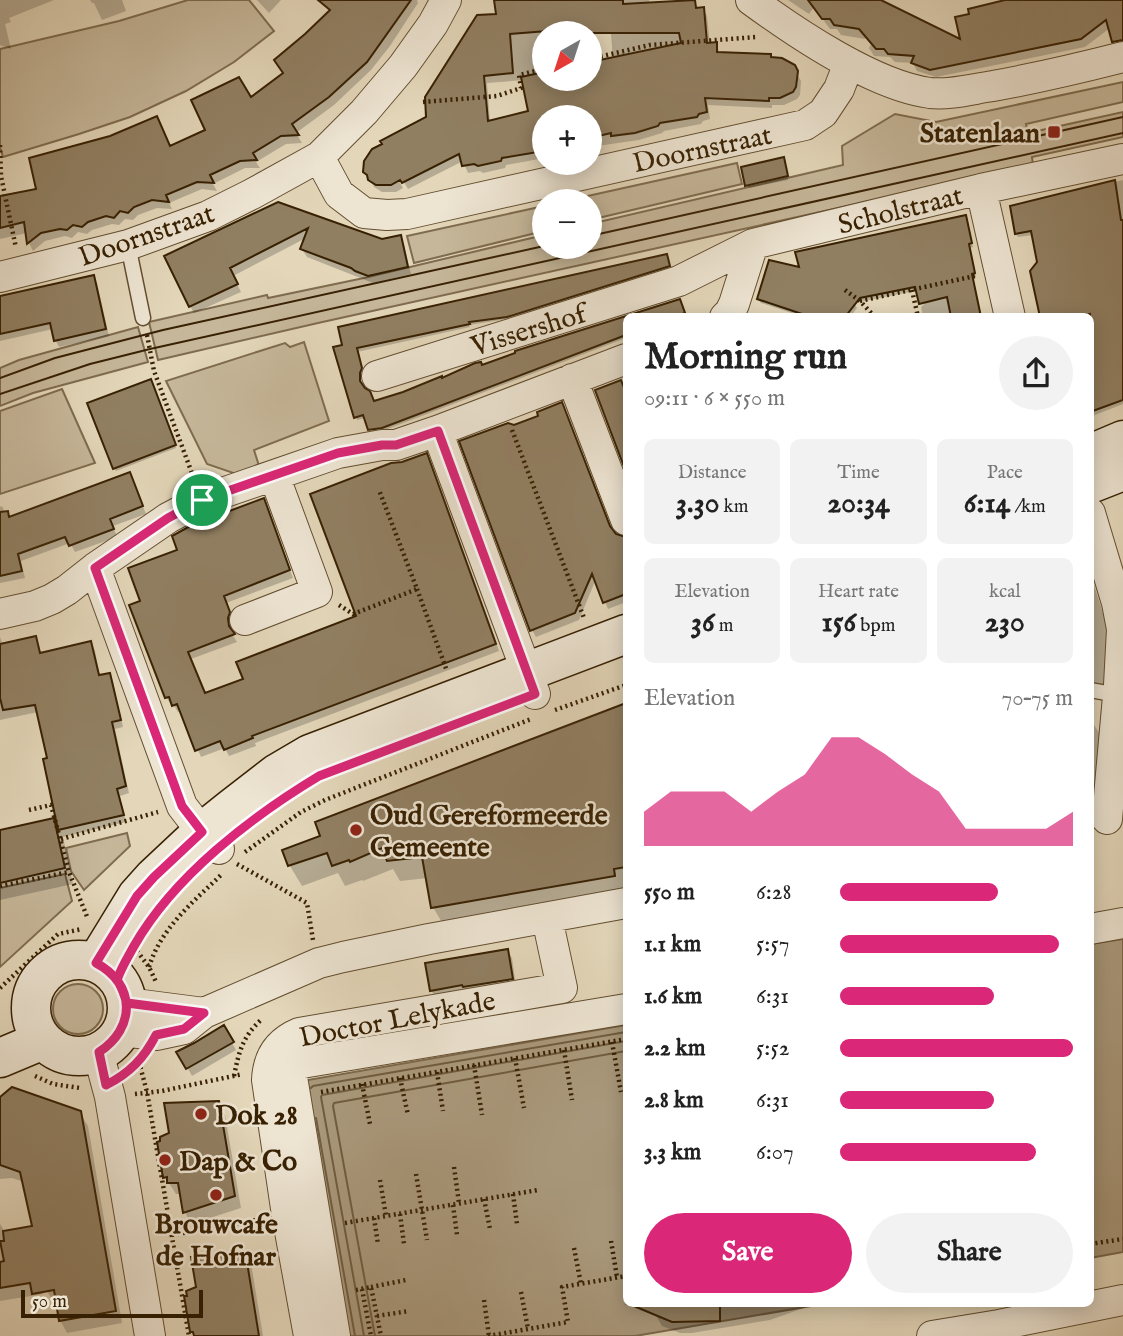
<!DOCTYPE html>
<html lang="en">
<head>
<meta charset="utf-8">
<style>
	:root { --surface:#fff; --page:#f2f2f2; --text:#222; --muted:#767676; --accent:#db2777 }
	body { margin:0; font-family:"IM FELL English",serif; background:var(--page); color:var(--text); height:100vh; display:flex; flex-direction:column; font-size:26px; white-space:nowrap }
	* { box-sizing:border-box; margin:0 }
	p { font-size:23px; color:var(--muted) }
	.icon { flex:none; width:38px; height:38px; fill:none; stroke:currentColor; stroke-width:2; stroke-linecap:round; stroke-linejoin:round }
	.map { position:relative; flex:1; overflow:hidden }
	.panel { position:absolute; left:623px; top:313px; width:471px; height:994px; display:flex; flex-direction:column; background:var(--surface); border-radius:10px; box-shadow:0 4px 18px #0003 }
	.panel>* { flex:none }
	.needle { width:46px; rotate:219deg }
	.buttons { position:absolute; left:532px; top:21px; display:grid; gap:14px }
	.buttons a { display:grid; place-items:center; width:70px; height:70px; border-radius:50%; background:var(--surface); box-shadow:0 4px 18px #0003; font-size:35px }
	.scale { position:absolute; left:21px; bottom:18px; width:182px; box-sizing:border-box; padding-left:7px; border:4px solid #382103; border-top:0; font-size:19px; line-height:24px; white-space:nowrap; color:#382103; -webkit-text-stroke:5px #ede4d2; paint-order:stroke }
	.pin { position:absolute; display:grid; place-items:center; width:60px; height:60px; color:#fff; margin:-30px; border:4px solid #fff; border-radius:50%; box-shadow:0 2px 7px #0007 }
	.round { display:grid; place-items:center; flex:none; width:74px; height:74px; border-radius:37px; background:var(--page) }
	.head { display:flex; align-items:center; justify-content:space-between; height:119px; padding:0 21px }
	h1 { font-size:38px; font-weight:700; line-height:52px }
	.metrics { display:grid; grid-template-columns:repeat(3,1fr); gap:10px; height:119px; padding:7px 21px }
	.metrics div { display:grid; align-content:center; border-radius:10px; background:var(--page); text-align:center }
	.metrics b { font-size:30px; font-weight:700 }
	.metrics small { font-size:19px; font-weight:400 }
	.metrics p { font-size:19px }
	.chart { height:196px; padding:14px 21px }
	.chart p { display:flex; justify-content:space-between }
	.chart svg { width:100%; height:126px; margin-top:7px; fill:var(--accent); opacity:.7 }
	.primary-button { display:flex; gap:14px; margin-top:auto; padding:14px 21px }
	.primary-button a { flex:1; height:80px; border-radius:42px; background:var(--accent); color:#fff; font-size:28px; font-weight:700; line-height:80px; text-align:center }
	.primary-button a+a { background:var(--page); color:var(--text) }
	ul { padding:0 21px; list-style:none; font-size:23px }
	li { display:grid; grid-template-columns:112px 84px 1fr; align-items:center; height:52px }
	li i { height:18px; border-radius:9px; background:var(--accent) }
	.map>svg:first-child { display:block }
	.green { fill:#c6b79a; stroke:#7f6c4e; stroke-width:2 }
	.water { fill:#a9987b; stroke:#7c684b; stroke-width:2 }
	.shadow { fill:#0003; fill-rule:evenodd }
	.lines { fill:none; stroke-linecap:round; stroke-linejoin:round }
	.shore { stroke:#705c3f; stroke-width:2 }
	.building { fill:#917f62; stroke:#382103; stroke-width:2; fill-rule:evenodd }
	.lane-casing { stroke:#634e30; stroke-width:17 }
	.street-casing { stroke:#634e30; stroke-width:32 }
	.secondary-casing { stroke:#382103; stroke-width:41 }
	.path { stroke:#382103; stroke-width:4.5; stroke-dasharray:2 3.5; stroke-linecap:butt }
	.lane { stroke:#ede4d2; stroke-width:14 }
	.street { stroke:#ede4d2; stroke-width:30 }
	.secondary { stroke:#ede4d2; stroke-width:38 }
	.tram { stroke:#382103; stroke-width:2 }
	.route-casing { stroke:#fff; stroke-width:14 }
	.route { stroke:#db2777; stroke-width:9 }
	.poi-dot { fill:#8f2418; stroke:#ede4d2; stroke-width:2.5 }
	.labels { text-anchor:middle; stroke-width:5; stroke-linejoin:round; paint-order:stroke }
	.poi-label { font-size:28px; font-weight:bold; fill:#382103; stroke:#ede4d2; text-anchor:start }
	.street-label { font-size:28px; fill:#382103; stroke:#ede4d2 }
</style>
</head>
<body>
<div class="map">
<svg width="1123" height="1336" viewBox="0 0 1123 1336">
	<rect width="100%" height="100%" fill="#e3d6b9"/>
	<filter id="stains"><feTurbulence type="fractalNoise" baseFrequency=".00286" numOctaves="4"/><feColorMatrix values="0 0 0 0 .2 0 0 0 0 .09 0 0 0 0 .02 0 0 0 .5 -.17"/></filter>
	<radialGradient id="worn" r=".72"><stop offset=".6" stop-color="#630" stop-opacity="0"/><stop offset="1" stop-color="#630" stop-opacity=".3"/></radialGradient>
	<!-- green -->
	<path class="green" d="M 188,0 L 249,0 L 274,31 L 234,62 L 186,91 L 130,117 L 79,134 L 3,157 L 0,147 L 0,49 L 119,21 Z
		M 1123,82 L 1123,102 L 1026,124 L 1028,133 L 1123,112 L 1123,137 L 1032,157 L 1033,165 L 318,323 L 158,360 L 149,322 L 267,295 L 268,298 L 364,278 L 544,235 L 544,247 L 590,247 L 590,224 L 843,165 L 842,146 L 895,114 L 936,122 Z
		M 737,163 L 742,184 L 590,220 L 590,201 L 565,201 Z
		M 544,206 L 544,231 L 414,263 L 407,236 Z
		M 138,327 L 148,362 L 33,393 L 0,406 L 0,368 L 19,360 Z
		M 304,342 L 329,421 L 254,450 L 260,469 L 242,476 L 207,464 L 166,381 L 285,343 L 290,347 Z
		M 62,389 L 95,463 L 0,494 L 0,411 Z
		M 127,833 L 130,846 L 84,890 L 71,871 L 66,848 Z
		M 65,874 L 72,901 L 0,967 L 0,888 Z
		M53 1009a25 25 0 1 1 50 0a25 25 0 1 1-50 0Z"/>
	<!-- water -->
	<path class="water" d="M 1123,939 L 1123,1252 L 1090,1258 L 1090,944 Z
		M 626,1025 L 626,1304 L 823,1304 L 635,1336 L 349,1336 L 302,1081 Z"/>
	<!-- shadow -->
	<path class="shadow" d="M 0,0 L 54,0 L 9,18 L 11,22 L 5,24 L 11,49 L 0,45 Z
		M 90,0 L 122,0 L 126,11 L 102,20 L 94,3 L 92,3 Z
		M 257,0 L 281,0 L 269,13 Z
		M 337,0 L 417,0 L 418,3 L 390,46 L 371,70 L 334,105 L 296,133 L 302,143 L 286,144 L 256,162 L 260,168 L 245,168 L 213,184 L 217,191 L 202,189 L 169,203 L 172,209 L 157,208 L 138,215 L 133,220 L 125,219 L 119,225 L 112,224 L 92,230 L 87,234 L 78,232 L 72,238 L 65,236 L 45,241 L 33,251 L 29,243 L 27,233 L 0,239 L 0,198 L 38,191 L 170,147 L 208,130 L 284,74 L 331,12 Z
		M 495,0 L 649,0 L 650,4 L 694,1 L 699,9 L 703,8 L 707,16 L 710,45 L 716,44 L 720,54 L 771,59 L 793,66 L 801,81 L 800,95 L 797,99 L 784,105 L 772,105 L 772,108 L 708,105 L 710,119 L 703,121 L 701,124 L 664,131 L 662,133 L 639,140 L 590,147 L 590,117 L 544,117 L 544,158 L 506,165 L 505,168 L 483,173 L 480,171 L 468,173 L 463,161 L 408,189 L 399,174 L 396,176 L 403,188 L 396,192 L 382,192 L 374,187 L 365,171 L 428,118 L 496,16 ZM 609,11 L 613,58 L 590,64 L 590,79 L 544,79 L 544,33 L 573,33 L 571,14 ZM 524,80 L 530,112 L 490,122 L 487,83 Z
		M 788,0 L 872,0 L 865,39 L 841,35 L 837,29 L 830,29 L 814,7 L 809,14 Z
		M 1020,0 L 1123,0 L 1123,39 L 1110,28 L 1085,47 L 936,77 L 917,71 L 913,63 L 895,62 L 890,57 L 874,56 L 869,48 L 891,6 L 963,42 Z
		M 785,163 L 788,180 L 749,188 L 747,185 Z
		M 1123,180 L 1123,404 L 1090,417 L 1090,317 L 1042,317 L 1039,263 L 1033,235 L 1018,237 L 1016,234 L 1012,208 Z
		M 278,204 L 382,241 L 400,237 L 404,244 L 411,274 L 373,283 L 307,257 L 302,249 L 306,238 L 233,276 L 241,292 L 194,313 L 190,306 Z
		M 966,217 L 973,247 L 970,248 L 976,277 L 973,278 L 982,317 L 923,317 L 921,307 L 945,285 L 854,303 L 857,308 L 850,317 L 804,317 L 761,303 L 758,299 L 801,269 Z
		M 668,259 L 670,269 L 513,318 L 469,325 L 470,327 L 357,352 L 363,372 L 361,377 L 361,386 L 373,403 L 482,367 L 518,352 L 626,318 L 626,338 L 385,430 L 372,432 L 366,418 L 357,420 L 356,417 L 335,349 Z
		M 93,277 L 97,283 L 109,336 L 59,347 L 56,341 L 53,329 L 0,341 L 0,298 Z
		M 626,381 L 626,468 L 597,391 Z
		M 152,384 L 176,448 L 116,471 L 114,468 Z
		M 430,462 L 499,651 L 255,743 L 256,746 L 229,756 L 225,748 L 201,757 L 182,711 L 178,712 L 173,704 L 171,705 L 167,698 L 132,606 L 142,602 L 179,551 L 267,507 L 293,578 L 226,603 L 233,620 L 231,626 L 231,632 L 237,642 L 191,659 L 205,695 L 245,680 L 358,617 Z
		M 133,481 L 146,514 L 113,526 L 117,537 L 75,552 L 70,543 L 21,561 L 25,578 L 0,583 L 0,507 L 2,506 L 8,520 Z
		M 611,531 L 624,539 L 626,539 L 626,602 L 608,609 L 596,579 L 579,620 L 536,637 L 532,630 Z
		M 1090,572 L 1105,620 L 1110,642 L 1104,685 L 1090,686 Z
		M 0,637 L 3,645 L 35,638 L 39,645 L 41,654 L 91,643 L 95,651 L 100,677 L 109,675 L 113,682 L 123,727 L 115,729 L 129,793 L 120,796 L 126,822 L 63,837 L 73,884 L 0,900 L 0,832 L 53,820 L 60,830 L 45,760 L 49,760 L 38,712 L 0,720 Z
		M 626,705 L 626,897 L 445,928 L 433,907 L 428,878 L 400,881 L 393,869 L 363,881 L 362,880 L 345,886 L 338,873 L 302,886 L 290,866 L 285,851 L 322,837 L 317,823 Z
		M 1090,719 L 1104,740 L 1094,807 L 1090,814 Z
		M 507,951 L 512,958 L 516,986 L 436,998 L 431,990 Z
		M 223,1027 L 236,1050 L 192,1076 L 179,1052 Z
		M 0,1099 L 80,1113 L 88,1126 L 122,1323 L 67,1333 L 60,1320 L 58,1303 L 54,1303 L 47,1291 L 24,1182 L 12,1178 L 0,1179 Z
		M 218,1103 L 225,1115 L 241,1208 L 191,1224 L 185,1212 L 182,1194 L 176,1194 L 165,1177 Z
		M 0,1224 L 37,1282 L 43,1294 L 0,1301 Z
		M 245,1257 L 252,1269 L 263,1336 L 194,1336 L 192,1332 Z
		M 670,1304 L 815,1304 L 770,1320 L 692,1333 L 680,1333 L 662,1326 L 655,1314 Z"/>
	<g class="lines">
		<!-- shore -->
		<path class="shore" d="M 311,1088 L 313,1086 L 626,1032
			M 316,1118 L 355,1336
			M 364,1336 L 321,1097 L 322,1095 L 626,1041
			M 375,1336 L 333,1106 L 334,1103 L 626,1051"/>
	</g>
	<!-- building -->
	<path class="building" d="M 318,0 L 411,0 L 367,62 L 329,97 L 292,124 L 299,135 L 281,136 L 253,153 L 257,160 L 240,161 L 210,175 L 214,183 L 197,182 L 166,195 L 169,202 L 152,200 L 134,207 L 128,213 L 120,211 L 114,218 L 106,216 L 88,222 L 82,227 L 73,225 L 67,230 L 60,229 L 41,233 L 27,244 L 24,222 L 0,228 L 0,196 L 36,189 L 29,158 L 110,136 L 157,116 L 170,146 L 205,130 L 191,100 L 239,77 L 251,97 L 283,73 L 274,60 L 305,34 L 330,10 Z
		M 494,0 L 623,0 L 623,4 L 695,0 L 696,8 L 704,7 L 707,43 L 717,42 L 717,52 L 771,54 L 771,57 L 782,58 L 795,65 L 798,71 L 796,87 L 793,92 L 780,98 L 769,98 L 769,101 L 705,98 L 707,112 L 699,114 L 697,117 L 660,123 L 658,126 L 635,133 L 611,136 L 611,133 L 590,138 L 590,117 L 544,117 L 544,151 L 502,158 L 501,161 L 478,166 L 474,164 L 462,166 L 459,154 L 402,183 L 400,180 L 391,185 L 376,185 L 368,180 L 367,175 L 363,172 L 364,161 L 372,149 L 382,144 L 380,141 L 426,117 L 425,97 L 477,15 L 496,14 ZM 560,30 L 560,33 L 679,33 L 681,43 L 590,62 L 590,79 L 544,79 L 544,72 L 521,77 L 528,111 L 488,121 L 484,76 L 513,73 L 510,34 Z
		M 808,0 L 881,0 L 960,39 L 955,17 L 969,14 L 968,9 L 1005,0 L 1123,0 L 1123,40 L 1112,42 L 1106,20 L 1081,39 L 930,70 L 911,63 L 914,56 L 888,54 L 884,49 L 876,49 L 859,29 L 834,25 L 830,19 L 822,19 Z
		M 784,157 L 788,176 L 745,186 L 741,167 Z
		M 1115,180 L 1121,220 L 1123,220 L 1123,400 L 1090,412 L 1090,314 L 1074,317 L 1040,317 L 1030,271 L 1037,262 L 1031,231 L 1015,234 L 1010,206 Z
		M 278,202 L 382,239 L 401,235 L 408,267 L 368,276 L 355,271 L 351,268 L 300,249 L 308,228 L 230,268 L 238,284 L 189,307 L 164,256 Z
		M 966,215 L 972,243 L 969,244 L 975,273 L 972,274 L 981,317 L 951,317 L 947,297 L 919,304 L 915,287 L 860,298 L 845,317 L 811,317 L 757,299 L 769,260 L 799,267 L 795,252 Z
		M 667,254 L 670,266 L 507,317 L 469,322 L 470,324 L 357,348 L 362,368 L 360,373 L 360,381 L 365,388 L 370,391 L 374,401 L 403,392 L 442,376 L 442,378 L 475,363 L 481,362 L 482,365 L 515,353 L 515,351 L 680,299 L 685,313 L 674,317 L 626,317 L 626,335 L 382,428 L 368,430 L 363,415 L 354,418 L 333,347 L 342,345 L 338,327 Z
		M 94,275 L 106,329 L 54,341 L 50,323 L 0,334 L 0,296 Z
		M 151,379 L 176,445 L 113,469 L 87,403 Z
		M 621,380 L 626,393 L 626,472 L 595,390 Z
		M 562,402 L 610,526 L 616,534 L 626,537 L 626,594 L 603,603 L 592,574 L 575,613 L 530,631 L 459,441 L 508,423 L 514,425 L 538,416 L 537,412 Z
		M 427,453 L 496,644 L 252,736 L 253,738 L 224,750 L 220,741 L 195,751 L 177,704 L 172,706 L 169,697 L 165,698 L 129,605 L 140,601 L 128,568 L 177,550 L 172,536 L 192,525 L 264,498 L 290,570 L 224,596 L 230,612 L 228,618 L 229,626 L 235,634 L 188,652 L 205,693 L 243,679 L 236,662 L 356,616 L 310,494 L 391,463 L 402,462 Z
		M 130,472 L 143,506 L 110,519 L 114,529 L 87,539 L 69,546 L 65,537 L 18,554 L 22,571 L 0,576 L 0,512 L 8,511 L 9,517 Z
		M 36,636 L 40,653 L 91,641 L 99,675 L 110,673 L 121,720 L 112,722 L 126,786 L 117,789 L 124,815 L 58,830 L 43,759 L 47,758 L 35,705 L 3,710 L 0,698 L 0,644 Z
		M 626,703 L 626,867 L 614,869 L 615,876 L 431,908 L 422,857 L 387,861 L 382,848 L 350,862 L 349,860 L 332,866 L 327,853 L 288,866 L 282,850 L 320,836 L 315,822 Z
		M 54,818 L 65,868 L 0,883 L 0,830 Z
		M 508,949 L 513,979 L 463,987 L 462,985 L 430,991 L 425,963 Z
		M 224,1025 L 234,1042 L 186,1069 L 176,1052 L 194,1043 Z
		M 12,1087 L 81,1111 L 116,1311 L 59,1321 L 54,1290 L 32,1294 L 30,1283 L 0,1288 L 0,1262 L 4,1261 L 0,1241 L 4,1241 L 3,1231 L 32,1226 L 20,1172 L 0,1165 L 0,1097 Z
		M 219,1101 L 235,1196 L 183,1213 L 178,1183 L 167,1183 L 167,1177 L 163,1178 L 157,1142 L 160,1141 L 160,1137 L 169,1133 L 164,1103 Z
		M 246,1256 L 259,1336 L 194,1336 L 193,1332 L 190,1332 L 184,1296 L 187,1296 L 186,1291 L 196,1287 L 191,1257 Z
		M 629,1304 L 720,1304 L 720,1321 L 672,1322 Z"/>
	<g class="lines">
		<!-- lane casing -->
		<g class="lane-casing">
			<path id="lane" d="M 128,245 L 143,318
				M 1090,690 L 1118,695"/>
		</g>
		<!-- street casing -->
		<g class="street-casing">
			<path id="street" d="M 751,0 C 796,33 875,86 930,93 C 951,95 972,89 993,86 C 1037,78 1080,68 1123,57
				M 319,157 L 339,194 L 364,213 L 387,215 L 407,214 L 805,125 L 823,113 L 839,89 L 849,63
				M 981,189 L 1010,317
				M 0,277 L 128,245 L 208,216 L 252,194 L 319,157 L 364,112 L 403,66 L 433,24 L 446,0
				M 725,317 L 730,312 L 734,304 L 753,244
				M 377,376 L 679,281 L 753,244 L 981,189 L 1123,159
				M 572,379 L 626,520
				M 437,431 L 535,694
				M 1090,513 L 1117,603 L 1122,629 L 1119,685 L 1107,819
				M 95,568 L 182,806 L 202,832 L 219,849
				M 0,614 L 35,606 L 52,599 L 67,590 L 95,568 L 168,518 L 202,500 L 338,453 L 382,445 L 396,445 L 437,431 L 626,359
				M 245,620 L 317,592 L 274,475
				M 1090,929 L 1123,923
				M 127,1003 L 204,1013
				M 121,1031 L 156,1035 L 184,1029 L 204,1013 L 319,963 L 343,957 L 429,939 L 626,903
				M 98,1052 L 110,1097 L 150,1336
				M 309,1336 L 287,1215 L 267,1080 C 268,1057 278,1042 299,1033 L 562,988 L 547,918
				M 335,1336 L 290,1065 L 626,1009
				M 932,1336 L 999,1325 L 1123,1300"/>
		</g>
		<!-- secondary casing -->
		<g class="secondary-casing">
			<path id="secondary" d="M 1090,454 L 1123,440
				M 1090,484 L 1123,471
				M31 1008a48 48 0 1 1 96 0a48 48 0 1 1-96 0Z
				M 96,963 L 137,896 L 154,877 L 202,832 L 232,808 L 276,774 L 310,754 L 626,634
				M 0,1058 L 43,1040"/>
		</g>
		<!-- path -->
		<path class="path" d="M 590,59 L 650,45 L 756,37
			M 423,102 L 497,96 L 521,88 L 519,75 L 544,69
			M 0,145 L 1,176 L 16,248
			M 845,290 L 860,301 L 875,317
			M 912,290 L 918,317
			M 860,301 L 975,276
			M 147,335 L 154,371 L 193,476
			M 512,430 L 584,618
			M 417,589 L 447,671
			M 339,605 L 353,614 L 417,589 L 379,490
			M 555,710 L 626,685
			M 29,810 L 51,805 L 69,872 L 88,919
			M 61,839 L 158,812
			M 245,852 L 301,812 L 325,800 L 531,719
			M 237,864 L 307,903 L 313,940
			M 0,886 L 69,872
			M 137,951 L 149,967 L 156,982
			M 149,967 C 161,928 193,902 221,875
			M 0,988 L 58,934 L 82,929
			M 612,1042 L 621,1092
			M 564,1050 L 572,1100
			M 515,1058 L 524,1108
			M 139,1062 L 147,1092 L 189,1336
			M 474,1065 L 482,1115
			M 437,1072 L 443,1111
			M 35,1076 L 53,1084 L 80,1088
			M 234,1076 C 239,1052 242,1037 262,1019
			M 400,1078 L 408,1115
			M 362,1084 L 370,1124
			M 321,1092 L 626,1039
			M 135,1094 L 162,1091 L 243,1074
			M 454,1167 L 459,1203
			M 416,1174 L 427,1240
			M 380,1180 L 386,1216
			M 513,1194 L 517,1224
			M 484,1199 L 490,1229
			M 453,1205 L 457,1235
			M 400,1214 L 404,1244
			M 374,1218 L 378,1244
			M 345,1223 L 538,1190
			M 172,1235 L 262,1219
			M 611,1241 L 617,1277
			M 1090,1244 L 1123,1239
			M 574,1248 L 581,1284
			M 371,1287 L 406,1280
			M 362,1289 L 371,1336
			M 356,1290 L 371,1287 L 381,1336
			M 521,1292 L 528,1329
			M 484,1300 L 489,1336
			M 377,1316 L 409,1311
			M 488,1336 L 568,1322 L 562,1287 L 626,1276"/>
		<!-- lane -->
		<use href="#lane" class="lane"/>
		<!-- street -->
		<use href="#street" class="street"/>
		<!-- secondary -->
		<use href="#secondary" class="secondary"/>
		<!-- tram -->
		<path class="tram" d="M 590,236 L 1123,117
			M 0,378 L 55,358 L 163,330 L 544,246
			M 0,394 L 90,364 L 150,349 L 1123,133"/>
	</g>
	<g class="lines">
		<!-- route casing -->
		<g class="route-casing">
			<path id="route" d="M 202,500 L 168,518 L 95,568 L 182,806 L 202,832 L 154,877 L 137,896 L 96,963 C 136,984 136,1028 99,1052 L 106,1085 C 130,1073 144,1058 156,1035 L 184,1029 L 204,1013 L 127,1003 C 124,995 122,987 117,980 C 121,968 128,957 134,946 C 174,876 251,817 319,776 L 535,694 L 438,431 L 396,445 L 382,445 L 338,453 L 202,500"/>
		</g>
		<!-- route -->
		<use href="#route" class="route"/>
	</g>
	<!-- markers -->
	<g class="poi-dot">
		<rect x="1047" y="125" width="14" height="14" rx="3.5"/>
		<circle cx="356" cy="830" r="7"/>
		<circle cx="201" cy="1114" r="7"/>
		<circle cx="165" cy="1160" r="7"/>
		<circle cx="216" cy="1195" r="7"/>
	</g>
	<g class="labels">
		<!-- poi labels -->
		<g class="poi-label">
			<text x="1040" y="142" text-anchor="end">Statenlaan</text>
			<text x="370" y="824">Oud Gereformeerde<tspan x="370" dy="32">Gemeente</tspan></text>
			<text x="215" y="1124">Dok 28</text>
			<text x="179" y="1170">Dap &amp; Co</text>
			<text x="216" y="1233" text-anchor="middle">Brouwcafe<tspan x="216" dy="32">de Hofnar</tspan></text>
		</g>
		<!-- street labels -->
		<g class="street-label">
			<text transform="translate(702 148) rotate(-12)" y="10">Doornstraat</text>
			<text transform="translate(900 209) rotate(-14)" y="10">Scholstraat</text>
			<text transform="translate(146 234) rotate(-19)" y="10">Doornstraat</text>
			<text transform="translate(528 329) rotate(-17)" y="10">Vissershof</text>
			<text transform="translate(397 1018) rotate(-11)" y="10">Doctor Lelykade</text>
		</g>
	</g>
	<rect width="100%" height="100%" filter="url(#stains)"/>
	<rect width="100%" height="100%" fill="url(#worn)"/>
</svg>
<div class="buttons">
<a><svg class="needle" viewBox="-14 -14 28 28"><path d="M0-13l5 13h-10z" fill="#e53935"/><path d="M0 13l5-13h-10z" fill="#767676"/></svg></a>
<a>+</a>
<a>−</a>
</div>
<div class="scale">50 m</div>
<div class="pin" style="left:202px;top:500px;background:#1e9e55"><svg class="icon" aria-label="arrive" viewBox="0 0 24 24"><path d="M6 21V4h12l-3 4 3 4H6"/></svg></div>
<section class="panel">
<div class="head"><div><h1>Morning run</h1><p>09:11 · 6 × 550 m</p></div><a class="round"><svg class="icon" aria-label="share" viewBox="0 0 24 24"><path d="M12 15V3M7 8l5-5 5 5M5 13v7h14v-7"/></svg></a></div>
<div class="metrics">
<div><p>Distance</p><b>3.30<small> km</small></b></div>
<div><p>Time</p><b>20:34</b></div>
<div><p>Pace</p><b>6:14<small> /km</small></b></div>
</div>
<div class="metrics">
<div><p>Elevation</p><b>36<small> m</small></b></div>
<div><p>Heart rate</p><b>156<small> bpm</small></b></div>
<div><p>kcal</p><b>230</b></div>
</div>
<div class="chart"><p><span>Elevation</span>70–75 m</p>
<svg viewBox="0 0 160 44" preserveAspectRatio="none"><path d="M0 44V32L10 25L20 25L30 25L40 32L50 25L60 19L70 6L80 6L90 12L100 19L110 25L120 38L130 38L140 38L150 38L160 32V44z"/></svg>
</div>
<ul>
<li><b>550 m</b>6:28<i style="width:68%"></i></li>
<li><b>1.1 km</b>5:57<i style="width:94%"></i></li>
<li><b>1.6 km</b>6:31<i style="width:66%"></i></li>
<li><b>2.2 km</b>5:52<i style="width:100%"></i></li>
<li><b>2.8 km</b>6:31<i style="width:66%"></i></li>
<li><b>3.3 km</b>6:07<i style="width:84%"></i></li>
</ul>
<div class="primary-button"><a>Save</a><a>Share</a></div>
</section>
</div>
</body>
</html>
